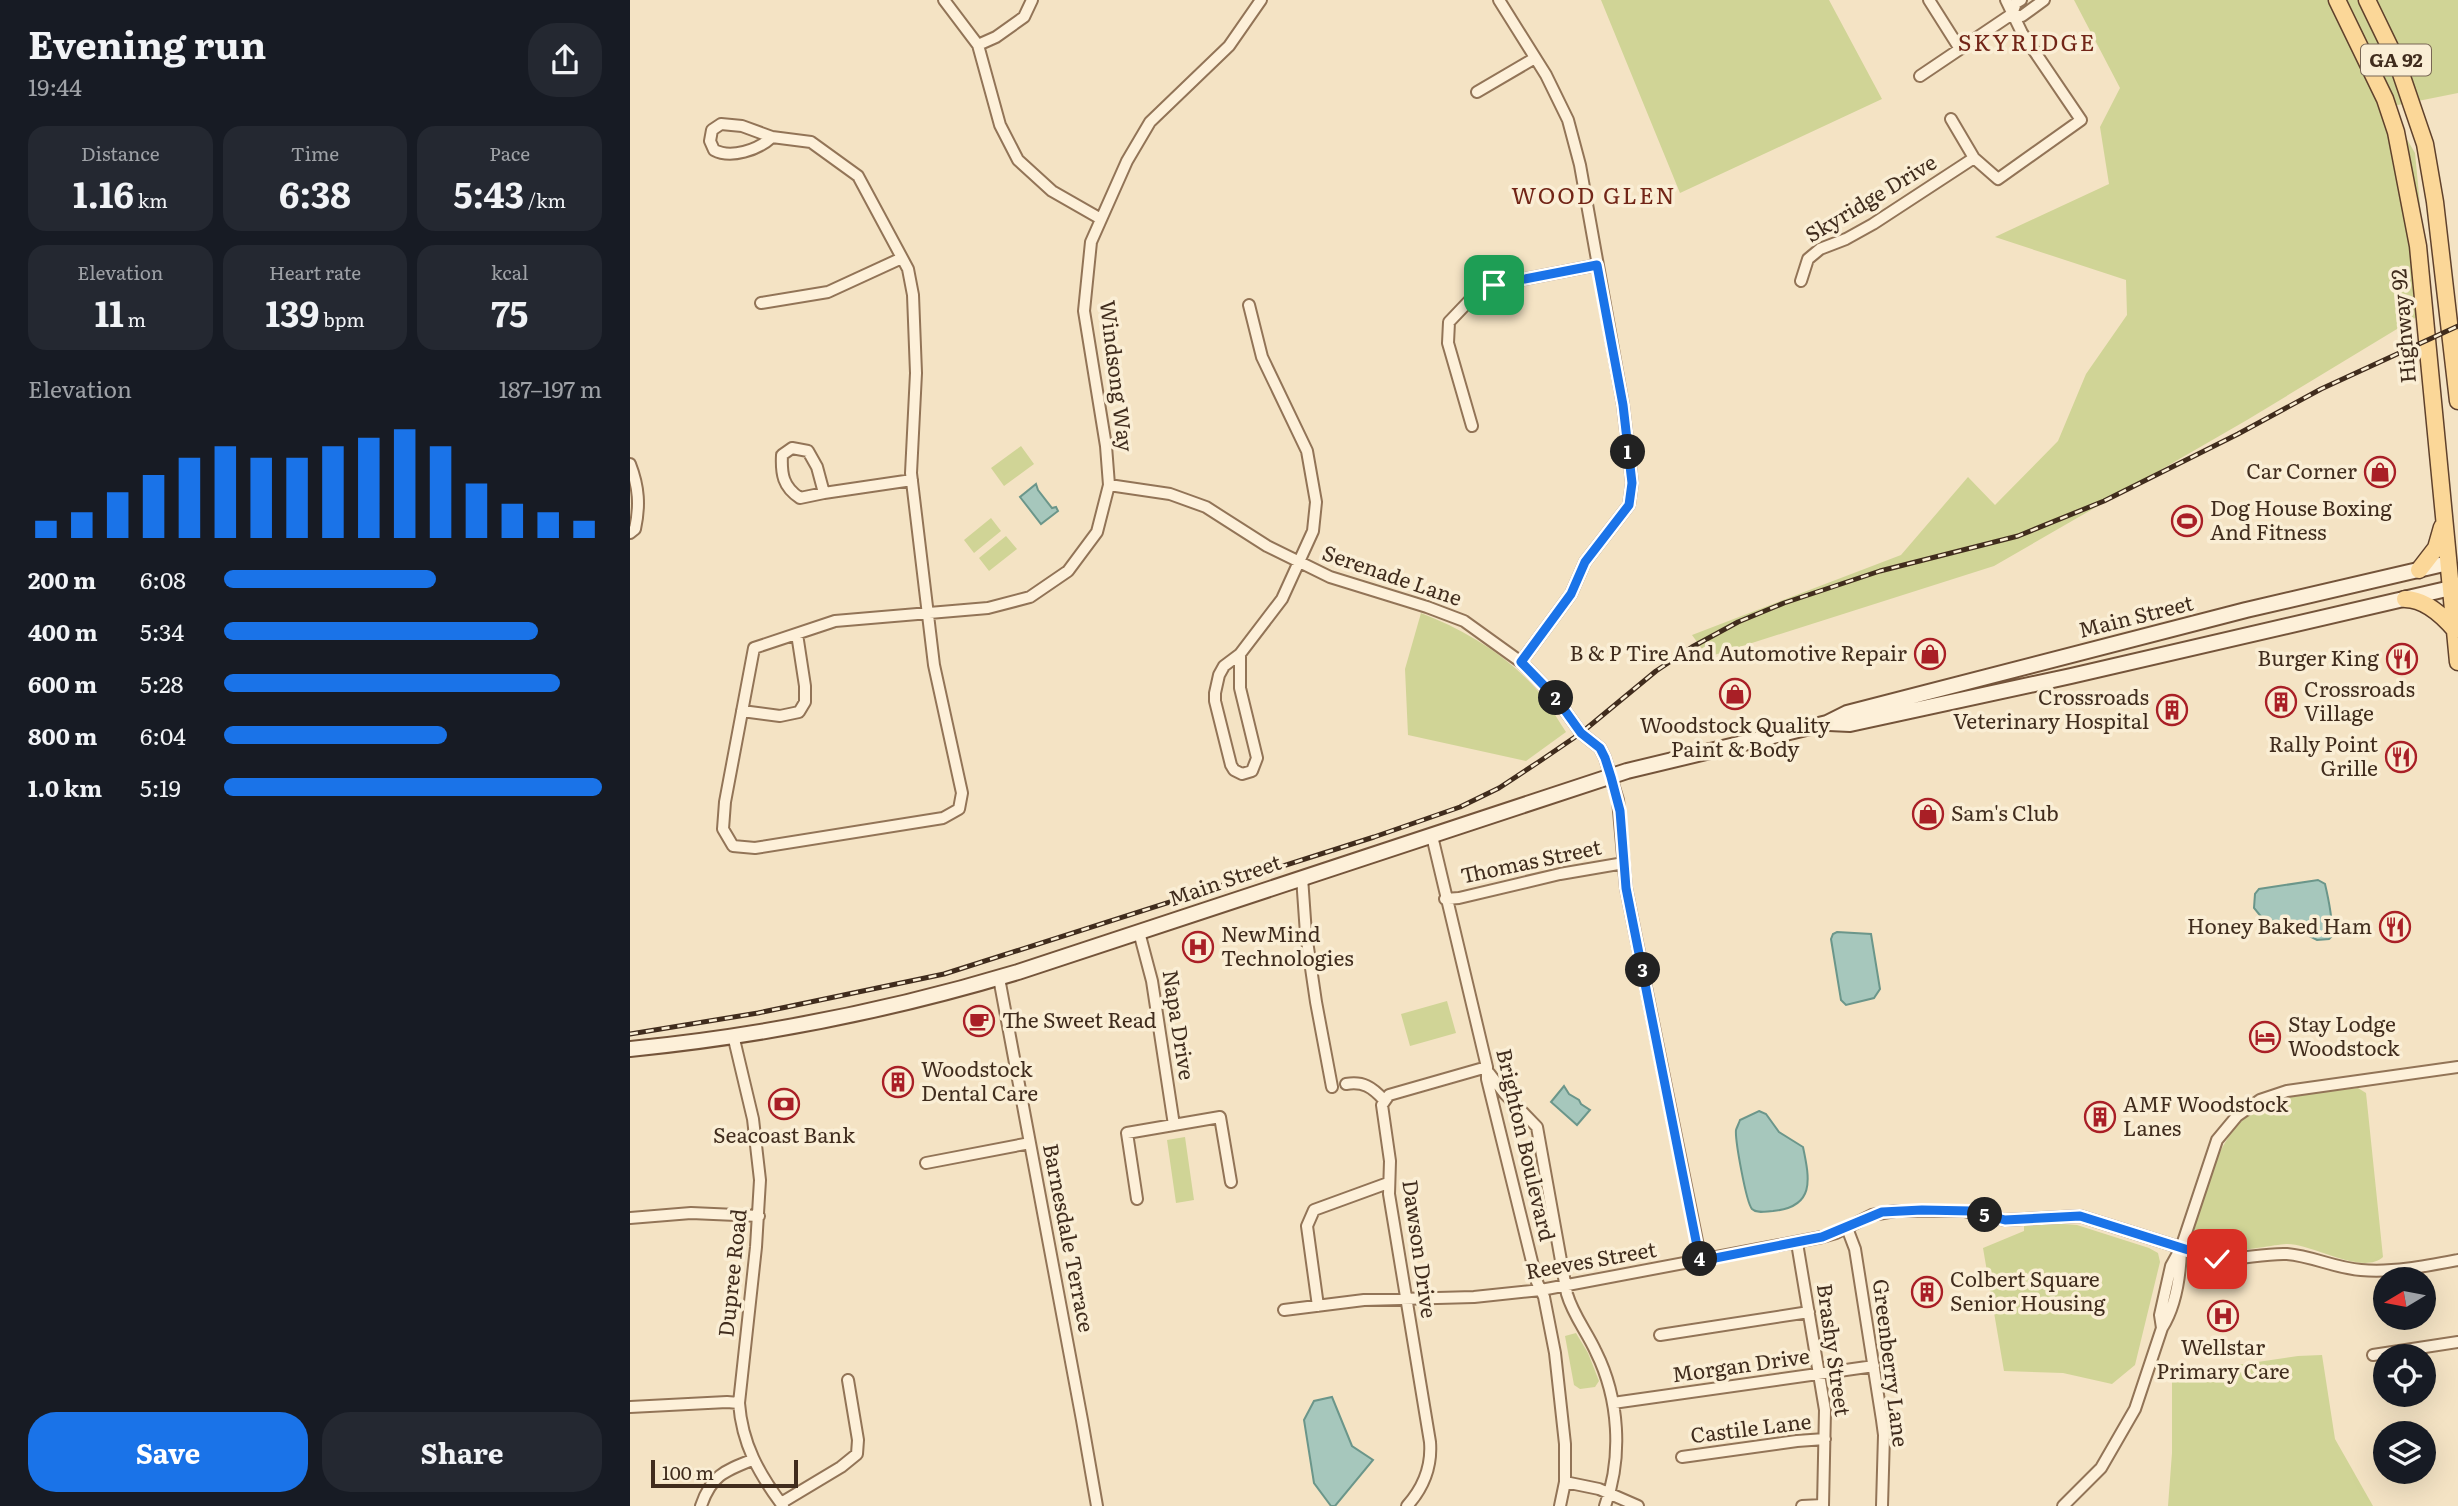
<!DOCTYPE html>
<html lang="en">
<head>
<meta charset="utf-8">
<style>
	:root { --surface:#171b24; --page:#242831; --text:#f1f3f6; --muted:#9ea1a6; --accent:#1a73e8 }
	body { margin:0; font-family:Literata,serif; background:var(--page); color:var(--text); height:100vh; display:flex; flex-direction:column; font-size:26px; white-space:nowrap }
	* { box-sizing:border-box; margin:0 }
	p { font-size:23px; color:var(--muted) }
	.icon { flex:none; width:38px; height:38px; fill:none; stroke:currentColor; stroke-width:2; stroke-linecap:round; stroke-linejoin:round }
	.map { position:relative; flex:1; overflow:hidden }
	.drawer { display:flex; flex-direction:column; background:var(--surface); width:630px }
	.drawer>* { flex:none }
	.needle { width:46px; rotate:260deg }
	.fabs { position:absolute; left:1743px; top:1267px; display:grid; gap:14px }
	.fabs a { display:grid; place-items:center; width:63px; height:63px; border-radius:50%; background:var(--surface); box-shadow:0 7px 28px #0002; font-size:35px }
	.scale { position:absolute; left:21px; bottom:18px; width:147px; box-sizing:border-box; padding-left:7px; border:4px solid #402c1d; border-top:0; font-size:19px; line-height:24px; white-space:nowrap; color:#402c1d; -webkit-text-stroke:5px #faeed5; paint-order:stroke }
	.pin { position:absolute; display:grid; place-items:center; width:60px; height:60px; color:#fff; margin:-30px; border-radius:14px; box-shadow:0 4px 10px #0006 }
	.km { position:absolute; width:35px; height:35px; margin:-18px; border-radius:50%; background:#222; color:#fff; font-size:19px; line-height:35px; text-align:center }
	.round { display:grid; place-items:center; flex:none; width:74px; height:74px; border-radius:28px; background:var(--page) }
	.headline { display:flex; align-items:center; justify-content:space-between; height:119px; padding:0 28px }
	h1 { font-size:38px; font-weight:700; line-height:52px }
	.metrics { display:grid; grid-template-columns:repeat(3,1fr); gap:10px; height:119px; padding:7px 28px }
	.metrics div { display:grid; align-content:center; border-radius:18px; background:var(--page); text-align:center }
	.metrics b { font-size:35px; font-weight:700 }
	.metrics small { font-size:19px; font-weight:400 }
	.metrics p { font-size:19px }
	.chart { height:196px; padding:14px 28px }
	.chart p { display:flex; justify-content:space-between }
	.chart svg { width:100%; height:126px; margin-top:7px; stroke:var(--accent); stroke-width:6 }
	.cta { display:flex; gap:14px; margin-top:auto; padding:14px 28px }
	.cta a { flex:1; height:80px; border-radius:28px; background:var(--accent); color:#fff; font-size:28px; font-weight:700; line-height:80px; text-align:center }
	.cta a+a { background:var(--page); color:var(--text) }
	ul { padding:0 28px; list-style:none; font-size:23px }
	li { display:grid; grid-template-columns:112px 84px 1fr; align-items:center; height:52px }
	li i { height:18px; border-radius:9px; background:var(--accent) }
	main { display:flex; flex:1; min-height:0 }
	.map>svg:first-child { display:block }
	.green { fill:#d0d496 }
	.water { fill:#a6c7bc; stroke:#6b968a; stroke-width:2 }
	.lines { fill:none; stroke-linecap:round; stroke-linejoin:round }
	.street-casing { stroke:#927457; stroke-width:14 }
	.secondary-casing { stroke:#74543a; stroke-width:18 }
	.primary-casing { stroke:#5f412c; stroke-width:19 }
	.street { stroke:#fdf0d9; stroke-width:10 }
	.secondary { stroke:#fdf0d9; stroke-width:14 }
	.primary { stroke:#fbd798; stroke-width:16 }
	.rail-casing { stroke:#402c1d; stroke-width:5 }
	.rail { stroke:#faeed5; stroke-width:2.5; stroke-dasharray:8; stroke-linecap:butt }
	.route-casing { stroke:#fff; stroke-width:14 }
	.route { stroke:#1a73e8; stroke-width:9 }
	.labels { text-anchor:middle; stroke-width:7; stroke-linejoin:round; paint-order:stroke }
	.shield { fill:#faeed5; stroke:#786654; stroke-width:2 }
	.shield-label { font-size:19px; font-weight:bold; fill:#402c1d }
	.street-label { font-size:21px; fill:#402c1d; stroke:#faeed5 }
	.poi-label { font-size:21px; fill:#402c1d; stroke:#faeed5; text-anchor:start }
	.neighbourhood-label { font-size:23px; letter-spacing:2px; fill:#722517; stroke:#faeed5 }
</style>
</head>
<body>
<main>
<section class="drawer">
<div class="headline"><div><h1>Evening run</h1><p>19:44</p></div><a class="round"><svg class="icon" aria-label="share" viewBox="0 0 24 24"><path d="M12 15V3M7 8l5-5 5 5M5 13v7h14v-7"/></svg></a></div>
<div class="metrics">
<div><p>Distance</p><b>1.16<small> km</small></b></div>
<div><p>Time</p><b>6:38</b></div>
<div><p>Pace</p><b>5:43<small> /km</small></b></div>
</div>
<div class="metrics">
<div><p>Elevation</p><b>11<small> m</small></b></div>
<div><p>Heart rate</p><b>139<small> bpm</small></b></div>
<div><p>kcal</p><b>75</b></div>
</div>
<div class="chart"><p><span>Elevation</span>187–197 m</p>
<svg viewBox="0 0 160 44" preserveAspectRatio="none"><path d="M5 44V38M15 44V35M25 44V28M35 44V22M45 44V16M55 44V12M65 44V16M75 44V16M85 44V12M95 44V9M105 44V6M115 44V12M125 44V25M135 44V32M145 44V35M155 44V38"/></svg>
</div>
<ul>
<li><b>200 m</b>6:08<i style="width:56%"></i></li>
<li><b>400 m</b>5:34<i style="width:83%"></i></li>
<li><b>600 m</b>5:28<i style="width:89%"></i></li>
<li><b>800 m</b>6:04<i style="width:59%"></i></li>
<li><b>1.0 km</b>5:19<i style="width:100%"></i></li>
</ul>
<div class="cta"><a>Save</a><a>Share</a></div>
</section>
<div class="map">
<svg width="1828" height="1506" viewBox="0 0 1828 1506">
	<rect width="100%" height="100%" fill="#f4e3c4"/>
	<!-- green -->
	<path class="green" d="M 971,0 L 1199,0 L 1252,99 L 1050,193 Z
		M 1444,0 L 1828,0 L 1828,93 L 1758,107 L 1785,153 L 1800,309 L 1617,420 L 1364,566 L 1078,657 L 1062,635 L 1271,555 L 1338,477 L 1365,505 L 1428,441 L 1456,374 L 1497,315 L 1496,280 L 1365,237 L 1479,184 L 1470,127 L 1490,88 Z
		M 391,446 L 404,464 L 374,486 L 361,468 Z
		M 361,518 L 371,531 L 344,553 L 334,540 Z
		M 376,536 L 387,549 L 359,571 L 349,558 Z
		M 791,613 C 835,630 877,655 908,691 C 918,703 927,718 936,732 L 896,761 L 778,735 L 775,669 Z
		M 817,1001 L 826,1033 L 780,1046 L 771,1014 Z
		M 1728,1088 L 1736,1093 L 1753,1257 C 1732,1276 1682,1243 1656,1244 C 1637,1245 1563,1264 1562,1236 C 1576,1190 1587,1124 1638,1104 C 1665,1093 1699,1092 1728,1088 Z
		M 555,1137 L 564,1200 L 546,1203 L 537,1140 Z
		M 1421,1223 L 1447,1225 L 1519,1248 L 1528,1253 L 1530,1262 L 1505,1365 L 1482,1384 L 1433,1373 L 1374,1371 L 1353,1248 L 1394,1231 L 1394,1226 Z
		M 946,1333 L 958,1353 L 969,1381 L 965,1387 L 950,1389 L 944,1385 L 935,1336 Z
		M 1692,1355 L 1705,1439 L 1743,1506 L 1538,1506 L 1542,1453 L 1542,1382 L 1553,1373 L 1668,1356 Z"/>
	<!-- water -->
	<path class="water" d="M 406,484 L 408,490 L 422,508 L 426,507 L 428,511 L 411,524 L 390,497 Z
		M 1688,880 L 1695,884 C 1699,901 1703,919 1702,936 L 1699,939 L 1687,940 L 1654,923 L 1633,919 L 1624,908 L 1625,894 L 1629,889 Z
		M 1207,932 L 1241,934 L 1250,989 L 1244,998 L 1216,1005 L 1211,1000 L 1201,939 L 1203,934 Z
		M 934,1086 L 939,1094 L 949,1100 L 951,1104 L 960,1110 L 947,1125 L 921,1102 Z
		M 1129,1111 L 1136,1114 L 1149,1132 L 1173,1147 C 1180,1180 1185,1207 1143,1211 C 1137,1211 1127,1214 1122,1209 C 1116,1202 1105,1140 1106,1130 C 1107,1127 1109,1123 1110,1120 Z
		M 702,1397 L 722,1446 L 743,1460 L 705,1506 L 701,1506 L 684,1483 L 674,1420 L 684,1401 Z"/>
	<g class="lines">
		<!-- street casing -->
		<g class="street-casing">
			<path id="street" d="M 314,0 L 348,45 L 370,125 L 388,160 L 422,191 L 471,219
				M 869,0 L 916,75 L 938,120 L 950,165 L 993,405 L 1002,483 L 999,505 L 955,562 L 941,594 L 891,662
				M 1299,0 L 1330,49
				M 1382,14 L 1392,16 L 1414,0
				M 348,45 L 366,37 L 394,17 L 402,0
				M 1290,76 L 1382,14 L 1386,3 L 1391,0
				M 847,92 L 905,58
				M 1321,119 L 1344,158 L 1368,179 L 1451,120 L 1392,33 L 1376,0
				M 142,137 C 128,150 101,159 84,150 L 80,141 L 82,130 L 91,124 L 112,126 L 142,137 L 181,142 L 228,176 L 278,269 L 283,295 L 286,373 L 281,473 L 304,665 L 332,793 L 329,809 L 313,818 L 125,848 L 103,846 L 93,829 L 95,802 L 124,648 L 205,621 L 358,608 L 400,597 L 438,571 L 467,532 L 479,485 L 476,446 L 454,311 L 461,242 L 497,161 L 520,122 L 599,46 L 631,0
				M 1171,281 L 1178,259 L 1190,249 L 1216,239 L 1243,224 L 1344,158
				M 131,303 L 198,292 L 272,258
				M 842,426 L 818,343 L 819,322 L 839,301 L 864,285 L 967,265
				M 0,464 C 9,487 10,506 5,529 L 0,533
				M 479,485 L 540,494 L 576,507 L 637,546 L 700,577 L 797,607 L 834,621 L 891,662 L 926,698 L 951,733 L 970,748 L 975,758 L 988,800 L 996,888 L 1071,1261
				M 194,493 L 170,498 C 153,487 151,474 152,455 L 162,448 L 178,451 L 187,467 L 194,493 L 282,480
				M 610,654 L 610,688 L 627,758 L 622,771 L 612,774 L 604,770 L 601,765 L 585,701 L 585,693 L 589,675 L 594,666 L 610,654 L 652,599 L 683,531 L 686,502 L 677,451 L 632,357 L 619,305
				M 112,711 L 150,716 L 169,712 L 175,702 L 175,686 L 167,634
				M 802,836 L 857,1067 L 857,1079 L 907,1282 L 914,1297 L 925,1353 L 935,1444 L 935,1482 L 930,1506
				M 672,877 L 676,934 L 686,1002 L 702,1087
				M 815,899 L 829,898 L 930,874 L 994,863
				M 509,932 L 522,981 L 544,1125
				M 369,978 L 452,1420 L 467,1506
				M 103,1035 L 123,1119 L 130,1180 L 126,1247 L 109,1403 C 112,1444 129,1474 153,1506
				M 859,1073 L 875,1094 L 907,1127 L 937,1294 C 943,1315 957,1332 966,1352 C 989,1398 993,1457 975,1506
				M 716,1084 C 733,1081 742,1087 754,1100
				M 296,1163 L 400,1143
				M 507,1199 L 497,1133 L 590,1117 L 601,1182
				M 0,1218 L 61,1213 L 129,1216
				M 1217,1228 L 1225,1249 L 1252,1420 L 1254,1435 L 1252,1506
				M 1167,1243 L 1195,1410 L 1193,1506
				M 688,1306 L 677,1226 L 684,1210 L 758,1183
				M 654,1310 L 734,1300 L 844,1297 L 911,1290 L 1192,1237 L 1206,1233 L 1242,1215 L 1265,1211 L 1334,1211 L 1375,1220 L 1450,1216 L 1587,1259 C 1611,1260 1633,1253 1657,1254 C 1682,1256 1705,1268 1731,1270 C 1762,1273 1797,1266 1828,1260
				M 1532,1328 L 1530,1315 L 1541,1266 L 1551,1248 L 1587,1140 L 1607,1116 L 1630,1100 L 1657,1091 L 1828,1067
				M 1030,1335 L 1179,1312
				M 1743,1355 L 1828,1342
				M 983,1403 L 1244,1366
				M 0,1407 L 97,1402 L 109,1403
				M 1052,1457 L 1167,1441 L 1195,1439
				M 935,1482 L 969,1489 L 1008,1506
				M 151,1503 L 211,1467 L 227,1454 L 228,1440 L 218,1380
				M 71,1506 C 81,1476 94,1471 122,1460
				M 777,1506 C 794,1487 802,1467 800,1442 L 759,1194 L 760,1161 L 752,1105 L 759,1095 L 857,1067
				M 1172,1506 L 1193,1505
				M 1433,1506 L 1471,1468 L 1505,1409 L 1532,1328 C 1546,1306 1550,1277 1551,1251"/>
		</g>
		<!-- secondary casing -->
		<g class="secondary-casing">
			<path id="secondary" d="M 1199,723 L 1220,724 L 1441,676 L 1821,588
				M 0,1049 C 132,1036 262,1010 388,972 L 997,771 L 1197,723 L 1217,713 L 1616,610 L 1818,563"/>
		</g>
		<!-- primary casing -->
		<g class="primary-casing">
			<path id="primary" d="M 1707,0 L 1755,99 L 1766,132 L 1788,246 L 1828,662
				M 1737,0 L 1767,62 L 1795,144 L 1805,202 L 1828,401
				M 1789,570 L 1806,548 L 1812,527
				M 1775,599 C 1795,599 1813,616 1825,630"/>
		</g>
		<!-- street -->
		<use href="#street" class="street"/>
		<!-- secondary -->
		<use href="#secondary" class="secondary"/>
		<!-- primary -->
		<use href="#primary" class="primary"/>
		<!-- rail casing -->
		<g class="rail-casing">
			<path id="rail" d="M 0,1034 L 128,1013 L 314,974 L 744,837 L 830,807 L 869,788 L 910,761 L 951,733 L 1026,671 L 1062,647 L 1108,622 L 1154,603 L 1250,571 L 1388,536 L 1474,501 L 1608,434 L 1691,389 L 1828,326"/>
		</g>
		<!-- rail -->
		<use href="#rail" class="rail"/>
	</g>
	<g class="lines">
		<!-- route casing -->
		<g class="route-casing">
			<path id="route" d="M 864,285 L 967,265 L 993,405 L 1002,483 L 999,505 L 955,562 L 941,594 L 891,662 L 926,698 L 951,733 L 970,748 L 975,758 L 981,777 L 990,811 L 996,888 L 1070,1261 L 1192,1237 L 1252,1212 L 1292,1210 L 1341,1211 L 1375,1220 L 1450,1216 L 1587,1259"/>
		</g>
		<!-- route -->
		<use href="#route" class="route"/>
	</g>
	<!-- icons -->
	<defs>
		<g id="shop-ring" transform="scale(1.575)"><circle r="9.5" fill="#faeed5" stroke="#a91f26" stroke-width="1.5"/><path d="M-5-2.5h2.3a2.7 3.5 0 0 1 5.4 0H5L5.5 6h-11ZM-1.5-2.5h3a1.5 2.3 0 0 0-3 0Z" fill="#a91f26"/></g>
		<g id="stadium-ring" transform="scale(1.575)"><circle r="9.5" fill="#faeed5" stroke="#a91f26" stroke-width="1.5"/><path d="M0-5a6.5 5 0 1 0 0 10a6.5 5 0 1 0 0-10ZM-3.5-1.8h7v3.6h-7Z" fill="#a91f26"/></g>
		<g id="restaurant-ring" transform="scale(1.575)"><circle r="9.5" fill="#faeed5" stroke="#a91f26" stroke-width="1.5"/><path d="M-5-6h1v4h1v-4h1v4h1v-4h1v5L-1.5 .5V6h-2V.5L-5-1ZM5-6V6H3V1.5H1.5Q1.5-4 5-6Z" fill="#a91f26"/></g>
		<g id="building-ring" transform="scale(1.575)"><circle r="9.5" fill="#faeed5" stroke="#a91f26" stroke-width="1.5"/><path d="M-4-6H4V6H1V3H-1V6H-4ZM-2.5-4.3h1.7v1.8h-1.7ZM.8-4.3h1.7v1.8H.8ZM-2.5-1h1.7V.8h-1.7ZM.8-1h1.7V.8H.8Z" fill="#a91f26"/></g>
		<g id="hospital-ring" transform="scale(1.575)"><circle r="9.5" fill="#faeed5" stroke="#a91f26" stroke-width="1.5"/><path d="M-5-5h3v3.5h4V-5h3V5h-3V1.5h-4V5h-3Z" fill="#a91f26"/></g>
		<g id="cafe-ring" transform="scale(1.575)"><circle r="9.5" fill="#faeed5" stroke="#a91f26" stroke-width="1.5"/><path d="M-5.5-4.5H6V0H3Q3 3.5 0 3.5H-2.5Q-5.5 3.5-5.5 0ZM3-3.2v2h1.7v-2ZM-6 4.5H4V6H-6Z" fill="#a91f26"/></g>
		<g id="hotel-ring" transform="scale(1.575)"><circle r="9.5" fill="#faeed5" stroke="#a91f26" stroke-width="1.5"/><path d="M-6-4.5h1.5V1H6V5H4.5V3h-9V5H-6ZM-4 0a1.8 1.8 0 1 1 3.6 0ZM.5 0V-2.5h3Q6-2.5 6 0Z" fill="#a91f26"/></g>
		<g id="bank-ring" transform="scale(1.575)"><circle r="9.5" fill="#faeed5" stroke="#a91f26" stroke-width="1.5"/><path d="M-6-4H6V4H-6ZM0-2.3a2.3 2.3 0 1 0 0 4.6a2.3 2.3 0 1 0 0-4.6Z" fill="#a91f26"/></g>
	</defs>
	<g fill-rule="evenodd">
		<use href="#shop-ring" x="1750" y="472"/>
		<use href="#stadium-ring" x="1557" y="521"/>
		<use href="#shop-ring" x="1300" y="654"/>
		<use href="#restaurant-ring" x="1772" y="659"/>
		<use href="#shop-ring" x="1105" y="694"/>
		<use href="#building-ring" x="1651" y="702"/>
		<use href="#building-ring" x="1542" y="710"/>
		<use href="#restaurant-ring" x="1771" y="757"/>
		<use href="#shop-ring" x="1298" y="814"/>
		<use href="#restaurant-ring" x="1765" y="927"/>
		<use href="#hospital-ring" x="568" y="947"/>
		<use href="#cafe-ring" x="349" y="1021"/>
		<use href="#hotel-ring" x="1635" y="1037"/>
		<use href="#building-ring" x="268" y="1082"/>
		<use href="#bank-ring" x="154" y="1104"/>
		<use href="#building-ring" x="1470" y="1117"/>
		<use href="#building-ring" x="1297" y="1292"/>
		<use href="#hospital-ring" x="1593" y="1316"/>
	</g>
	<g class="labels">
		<!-- shield labels -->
		<rect class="shield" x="1731" y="44.5" width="70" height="31" rx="5"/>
		<g class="shield-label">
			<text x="1766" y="67">GA 92</text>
		</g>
		<!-- street labels -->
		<g class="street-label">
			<text transform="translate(1241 199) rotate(-31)" y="7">Skyridge Drive</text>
			<text transform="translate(1774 326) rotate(-95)" y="7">Highway 92</text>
			<text transform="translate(486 376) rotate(83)" y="7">Windsong Way</text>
			<text transform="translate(762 576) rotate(19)" y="7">Serenade Lane</text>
			<text transform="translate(1506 617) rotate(-14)" y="7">Main Street</text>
			<text transform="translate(901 862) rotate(-12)" y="7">Thomas Street</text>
			<text transform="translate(595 881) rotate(-19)" y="7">Main Street</text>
			<text transform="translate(548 1025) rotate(81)" y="7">Napa Drive</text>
			<text transform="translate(895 1145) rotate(77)" y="7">Brighton Boulevard</text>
			<text transform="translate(438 1238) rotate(79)" y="7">Barnesdale Terrace</text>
			<text transform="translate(789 1249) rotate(82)" y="7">Dawson Drive</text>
			<text transform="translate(961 1261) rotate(-10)" y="7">Reeves Street</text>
			<text transform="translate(103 1273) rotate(-84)" y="7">Dupree Road</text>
			<text transform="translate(1203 1350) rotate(82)" y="7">Brashy Street</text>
			<text transform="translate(1260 1363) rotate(83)" y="7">Greenberry Lane</text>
			<text transform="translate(1111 1366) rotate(-8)" y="7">Morgan Drive</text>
			<text transform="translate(1121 1429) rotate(-7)" y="7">Castile Lane</text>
		</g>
		<!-- poi labels -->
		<g class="poi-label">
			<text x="1727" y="479" text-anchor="end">Car Corner</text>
			<text x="1580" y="516">Dog House Boxing<tspan x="1580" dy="24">And Fitness</tspan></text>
			<text x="1277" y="661" text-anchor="end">B &amp; P Tire And Automotive Repair</text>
			<text x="1749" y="666" text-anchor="end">Burger King</text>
			<text x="1674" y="697">Crossroads<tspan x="1674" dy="24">Village</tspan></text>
			<text x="1519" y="705" text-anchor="end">Crossroads<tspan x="1519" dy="24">Veterinary Hospital</tspan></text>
			<text x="1105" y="733" text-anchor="middle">Woodstock Quality<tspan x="1105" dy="24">Paint &amp; Body</tspan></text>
			<text x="1748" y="752" text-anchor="end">Rally Point<tspan x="1748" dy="24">Grille</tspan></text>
			<text x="1321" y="821">Sam's Club</text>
			<text x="1742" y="934" text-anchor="end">Honey Baked Ham</text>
			<text x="591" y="942">NewMind<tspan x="591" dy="24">Technologies</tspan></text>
			<text x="372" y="1028">The Sweet Read</text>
			<text x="1658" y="1032">Stay Lodge<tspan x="1658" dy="24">Woodstock</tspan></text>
			<text x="291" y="1077">Woodstock<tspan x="291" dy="24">Dental Care</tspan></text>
			<text x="1493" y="1112">AMF Woodstock<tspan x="1493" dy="24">Lanes</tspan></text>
			<text x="154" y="1143" text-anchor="middle">Seacoast Bank</text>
			<text x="1320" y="1287">Colbert Square<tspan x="1320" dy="24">Senior Housing</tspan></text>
			<text x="1593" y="1355" text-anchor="middle">Wellstar<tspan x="1593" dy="24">Primary Care</tspan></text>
		</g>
		<!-- neighbourhood labels -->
		<g class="neighbourhood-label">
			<text x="1397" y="51">SKYRIDGE</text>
			<text x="964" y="204">WOOD GLEN</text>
		</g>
	</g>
</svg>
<div class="fabs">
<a><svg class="needle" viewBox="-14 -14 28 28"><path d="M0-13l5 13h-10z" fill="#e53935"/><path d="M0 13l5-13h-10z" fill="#9ea1a6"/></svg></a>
<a><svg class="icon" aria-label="locate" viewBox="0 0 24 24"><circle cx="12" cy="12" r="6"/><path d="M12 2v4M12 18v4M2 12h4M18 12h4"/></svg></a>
<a><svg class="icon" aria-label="layers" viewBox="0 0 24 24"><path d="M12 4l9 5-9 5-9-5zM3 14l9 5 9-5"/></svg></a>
</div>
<div class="scale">100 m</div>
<div class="pin" style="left:864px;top:285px;background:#1e9e55"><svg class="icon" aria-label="arrive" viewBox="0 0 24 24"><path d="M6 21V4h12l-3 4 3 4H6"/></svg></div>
<div class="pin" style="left:1587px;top:1259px;background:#d93025"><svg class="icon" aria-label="check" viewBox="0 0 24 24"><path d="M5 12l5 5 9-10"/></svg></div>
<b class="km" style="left:998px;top:452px">1</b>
<b class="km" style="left:926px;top:698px">2</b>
<b class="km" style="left:1013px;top:970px">3</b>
<b class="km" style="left:1070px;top:1259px">4</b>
<b class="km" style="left:1355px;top:1215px">5</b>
</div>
</main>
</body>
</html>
